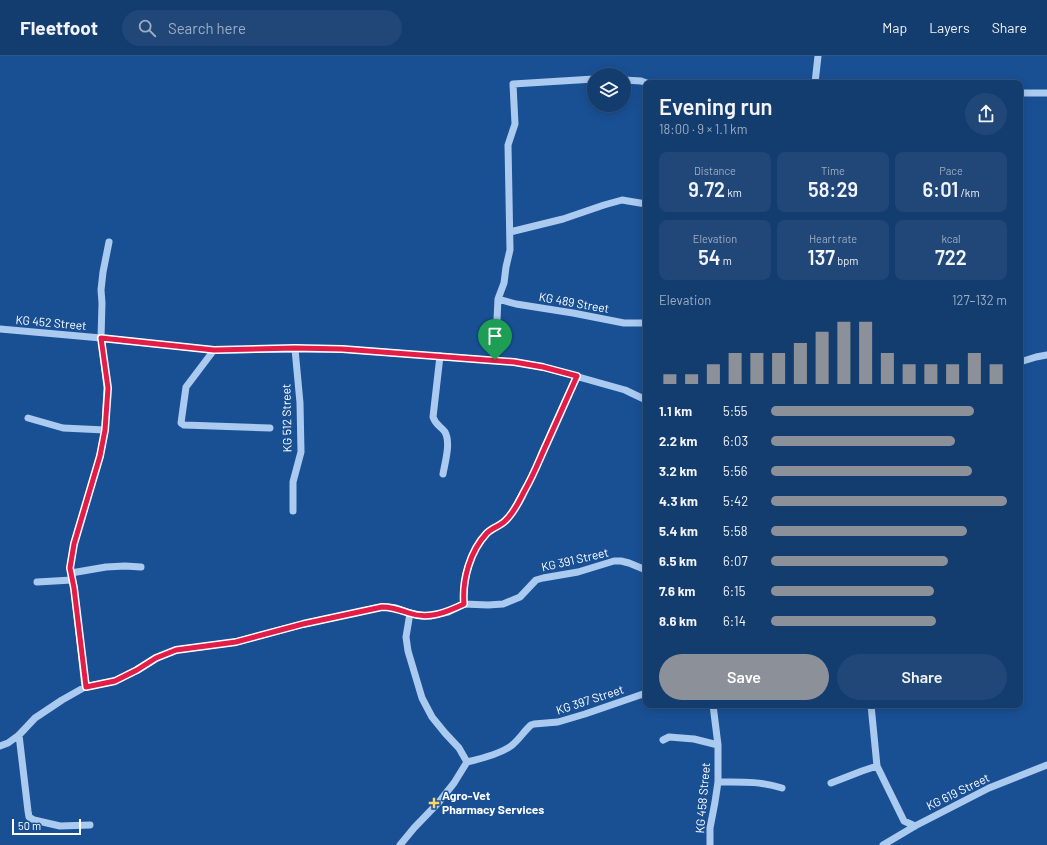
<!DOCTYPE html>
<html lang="en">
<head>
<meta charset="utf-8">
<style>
	:root { --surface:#133c6f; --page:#204777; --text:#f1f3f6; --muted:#9dadc3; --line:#325682; --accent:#8c9099 }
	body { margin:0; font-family:Barlow,sans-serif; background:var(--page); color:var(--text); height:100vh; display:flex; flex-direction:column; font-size:15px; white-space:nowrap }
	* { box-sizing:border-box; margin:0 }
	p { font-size:13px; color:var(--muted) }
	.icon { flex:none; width:22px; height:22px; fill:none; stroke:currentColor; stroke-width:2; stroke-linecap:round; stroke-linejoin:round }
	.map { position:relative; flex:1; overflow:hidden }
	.side { position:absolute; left:643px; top:24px; width:380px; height:628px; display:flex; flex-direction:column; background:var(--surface); border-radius:8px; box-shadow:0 2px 10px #0003,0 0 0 1px var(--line) }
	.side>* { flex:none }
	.tools { position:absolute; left:587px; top:12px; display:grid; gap:8px }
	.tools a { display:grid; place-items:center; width:44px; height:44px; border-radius:50%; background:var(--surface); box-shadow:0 2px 10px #0003,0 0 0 1px var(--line); font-size:20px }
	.scale { position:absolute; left:12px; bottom:10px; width:69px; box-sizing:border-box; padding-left:4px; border:2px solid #fff; border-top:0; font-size:11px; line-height:14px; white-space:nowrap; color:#fff; -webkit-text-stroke:3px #195094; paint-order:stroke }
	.pin { position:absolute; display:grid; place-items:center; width:34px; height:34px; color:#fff; margin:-41px -17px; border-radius:50% 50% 50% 0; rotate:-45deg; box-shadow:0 0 4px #0007 }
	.pin .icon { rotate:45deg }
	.round { display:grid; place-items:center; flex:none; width:42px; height:42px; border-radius:21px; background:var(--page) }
	.summary { display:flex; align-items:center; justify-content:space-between; height:68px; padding:0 16px }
	h1 { font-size:22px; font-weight:600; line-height:30px }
	.figures { display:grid; grid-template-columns:repeat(3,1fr); gap:6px; height:68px; padding:4px 16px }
	.figures div { display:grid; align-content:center; border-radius:8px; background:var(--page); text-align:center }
	.figures b { font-size:20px; font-weight:600 }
	.figures small { font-size:11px; font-weight:400 }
	.figures p { font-size:11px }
	.chart { height:112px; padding:8px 16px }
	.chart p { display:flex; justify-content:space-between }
	.chart svg { width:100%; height:72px; margin-top:4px; stroke:var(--accent); stroke-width:6 }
	.primary-button { display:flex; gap:8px; margin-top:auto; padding:8px 16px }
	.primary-button a { flex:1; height:46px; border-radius:24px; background:var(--accent); color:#fff; font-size:16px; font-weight:600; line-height:46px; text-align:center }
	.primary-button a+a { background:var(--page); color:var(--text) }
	ul { padding:0 16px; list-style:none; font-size:13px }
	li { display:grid; grid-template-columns:64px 48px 1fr; align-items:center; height:30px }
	li i { height:10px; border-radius:5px; background:var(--accent) }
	header { display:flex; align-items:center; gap:24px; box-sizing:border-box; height:56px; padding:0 20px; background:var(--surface); border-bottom:1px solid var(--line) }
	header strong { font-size:19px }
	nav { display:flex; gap:22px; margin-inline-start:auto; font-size:14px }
	.search { width:280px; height:36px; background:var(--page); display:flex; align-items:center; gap:10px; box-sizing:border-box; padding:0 14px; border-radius:22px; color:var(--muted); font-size:15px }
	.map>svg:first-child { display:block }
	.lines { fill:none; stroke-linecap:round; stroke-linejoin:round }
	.minor { stroke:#aacaf0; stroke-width:7 }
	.route-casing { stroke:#fff; stroke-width:8 }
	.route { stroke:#e11d48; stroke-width:5 }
	.poi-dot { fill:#ffd369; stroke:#195094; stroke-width:1.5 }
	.labels { text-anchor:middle; stroke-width:3; stroke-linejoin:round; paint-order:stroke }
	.street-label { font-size:12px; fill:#fff; stroke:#195094 }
	.poi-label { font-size:12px; font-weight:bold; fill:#fff; stroke:#195094; text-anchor:start }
</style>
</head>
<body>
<header>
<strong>Fleetfoot</strong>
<div class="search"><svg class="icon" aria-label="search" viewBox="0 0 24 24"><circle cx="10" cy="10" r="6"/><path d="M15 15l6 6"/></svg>Search here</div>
<nav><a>Map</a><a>Layers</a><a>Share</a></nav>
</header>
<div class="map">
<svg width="1047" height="789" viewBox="0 0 1047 789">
	<rect width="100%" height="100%" fill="#195094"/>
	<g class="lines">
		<!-- minor -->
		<path class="minor" d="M 624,24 L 641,25 L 647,27
			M 815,27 L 818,0
			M 1020,37 L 1047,37
			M 510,176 L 563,163 L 604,149 L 622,144 L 646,148
			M 498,243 L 516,248 L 573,257 L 624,267 L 646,267
			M 0,273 L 101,282 L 214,294 L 295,293 L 342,293 L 514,306 L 543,311 L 625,334 L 646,344
			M 214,294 L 186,331 L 181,367 L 184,369 L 270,372
			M 440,300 L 433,361 C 436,370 441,370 445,376 C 451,387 445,406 443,418
			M 495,304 L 498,243 L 504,227 L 506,211 L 510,194 L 508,89 L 515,68 L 513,28 L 594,23
			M 1020,306 L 1036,301 L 1047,299
			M 28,362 L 63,372 L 105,374
			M 293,455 L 293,426 L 301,396 L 300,347 L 295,293
			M 71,517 L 106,511 L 125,510 L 141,511
			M 37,526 L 72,524
			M 464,548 C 462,524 470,494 487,477 C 491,473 496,472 500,469 C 511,462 517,448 523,437 C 533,420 540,402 548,384 C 557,363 567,342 577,320
			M 410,557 L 406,581 L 408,595 L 422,642 L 432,661 L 445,677 L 459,692 L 467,706
			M 85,631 L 74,532 L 70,512 L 74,488 L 100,400 L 105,374 L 107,331 L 101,282 L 102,247 L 101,234 L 103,216 L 109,186
			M 871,649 L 877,710 L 904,765 L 915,770
			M 19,679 L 28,755 L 29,761 L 34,764 L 60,770 L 90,769
			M 663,684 L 669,681 L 694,683 L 718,689
			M 0,690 L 8,687 L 19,679 L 35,662 L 62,644 L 85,631 L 115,625 L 137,614 L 156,602 L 176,594 L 236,586 L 303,568 L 382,551 L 388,551 L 396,552 L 410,557 L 422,560 L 430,560 L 448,556 L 464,548 L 488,549 L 503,548 L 520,541 L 536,524 L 543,522 L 578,516 L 614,505 L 621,505 L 629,507 L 646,514
			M 718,726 C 742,726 759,725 782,732
			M 831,727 L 862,715 L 877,710
			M 400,789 L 414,772 L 439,746 L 454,727 L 467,706 C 480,703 500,698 511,690 C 519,684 524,675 531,669 L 534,668 L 558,666 L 585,658 L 646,637
			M 710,789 L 710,772 L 715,746 L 718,726 L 718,689 L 713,649
			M 883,789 L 915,770 L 989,732 L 1047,709"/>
	</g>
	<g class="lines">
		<!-- route casing -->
		<g class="route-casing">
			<path id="route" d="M 101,282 L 214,294 L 295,292 L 342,293 L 514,306 L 543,311 L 577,320 C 567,342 557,365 547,387 C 540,402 534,418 526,432 C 520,443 515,456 505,465 C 500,470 492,472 487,477 C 470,495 462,524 464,548 C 447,556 429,564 409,557 C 400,554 392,551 382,551 L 303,568 L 236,586 L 176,594 L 156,602 L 137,614 L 115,625 L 86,631 L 74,532 L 70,512 L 74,488 L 100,400 L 105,374 L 108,332 Z"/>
		</g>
		<!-- route -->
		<use href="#route" class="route"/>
	</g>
	<!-- markers -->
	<path class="poi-dot" d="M432 741h4v4h4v4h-4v4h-4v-4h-4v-4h4z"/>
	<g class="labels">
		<!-- street labels -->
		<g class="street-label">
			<text transform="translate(574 247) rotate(10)" y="4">KG 489 Street</text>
			<text transform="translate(51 267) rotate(5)" y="4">KG 452 Street</text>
			<text transform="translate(287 362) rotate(-91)" y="4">KG 512 Street</text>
			<text transform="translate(575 504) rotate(-13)" y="4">KG 391 Street</text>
			<text transform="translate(590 644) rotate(-18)" y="4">KG 397 Street</text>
			<text transform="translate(958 736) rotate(-26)" y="4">KG 619 Street</text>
			<text transform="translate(703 742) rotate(-85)" y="4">KG 458 Street</text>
		</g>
		<!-- poi labels -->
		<g class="poi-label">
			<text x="442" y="744">Agro-Vet<tspan x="442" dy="14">Pharmacy Services</tspan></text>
		</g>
	</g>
</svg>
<div class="tools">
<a><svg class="icon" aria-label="layers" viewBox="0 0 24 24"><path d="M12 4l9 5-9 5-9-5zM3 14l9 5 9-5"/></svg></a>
</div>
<div class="scale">50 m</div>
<div class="pin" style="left:495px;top:304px;background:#1e9e55"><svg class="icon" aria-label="arrive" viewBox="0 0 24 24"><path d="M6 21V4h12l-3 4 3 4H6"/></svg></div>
<section class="side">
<div class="summary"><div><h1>Evening run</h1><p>18:00 · 9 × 1.1 km</p></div><a class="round"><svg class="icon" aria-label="share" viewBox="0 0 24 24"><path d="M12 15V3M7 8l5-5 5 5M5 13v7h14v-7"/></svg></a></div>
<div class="figures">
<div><p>Distance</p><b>9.72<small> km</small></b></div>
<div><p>Time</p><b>58:29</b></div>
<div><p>Pace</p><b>6:01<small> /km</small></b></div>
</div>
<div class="figures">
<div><p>Elevation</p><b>54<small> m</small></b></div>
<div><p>Heart rate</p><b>137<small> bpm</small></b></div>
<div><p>kcal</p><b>722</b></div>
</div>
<div class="chart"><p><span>Elevation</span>127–132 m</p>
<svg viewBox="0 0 160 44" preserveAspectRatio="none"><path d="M5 44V38M15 44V38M25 44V32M35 44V25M45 44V25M55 44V25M65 44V19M75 44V12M85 44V6M95 44V6M105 44V25M115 44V32M125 44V32M135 44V32M145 44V25M155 44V32"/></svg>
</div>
<ul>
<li><b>1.1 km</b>5:55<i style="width:86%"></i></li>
<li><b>2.2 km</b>6:03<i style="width:78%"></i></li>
<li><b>3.2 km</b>5:56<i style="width:85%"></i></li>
<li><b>4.3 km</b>5:42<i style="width:100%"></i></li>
<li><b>5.4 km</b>5:58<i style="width:83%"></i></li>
<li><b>6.5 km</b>6:07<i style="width:75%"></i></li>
<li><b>7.6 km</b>6:15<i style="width:69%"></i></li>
<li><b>8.6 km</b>6:14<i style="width:70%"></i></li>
</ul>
<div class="primary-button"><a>Save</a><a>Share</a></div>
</section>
</div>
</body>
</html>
